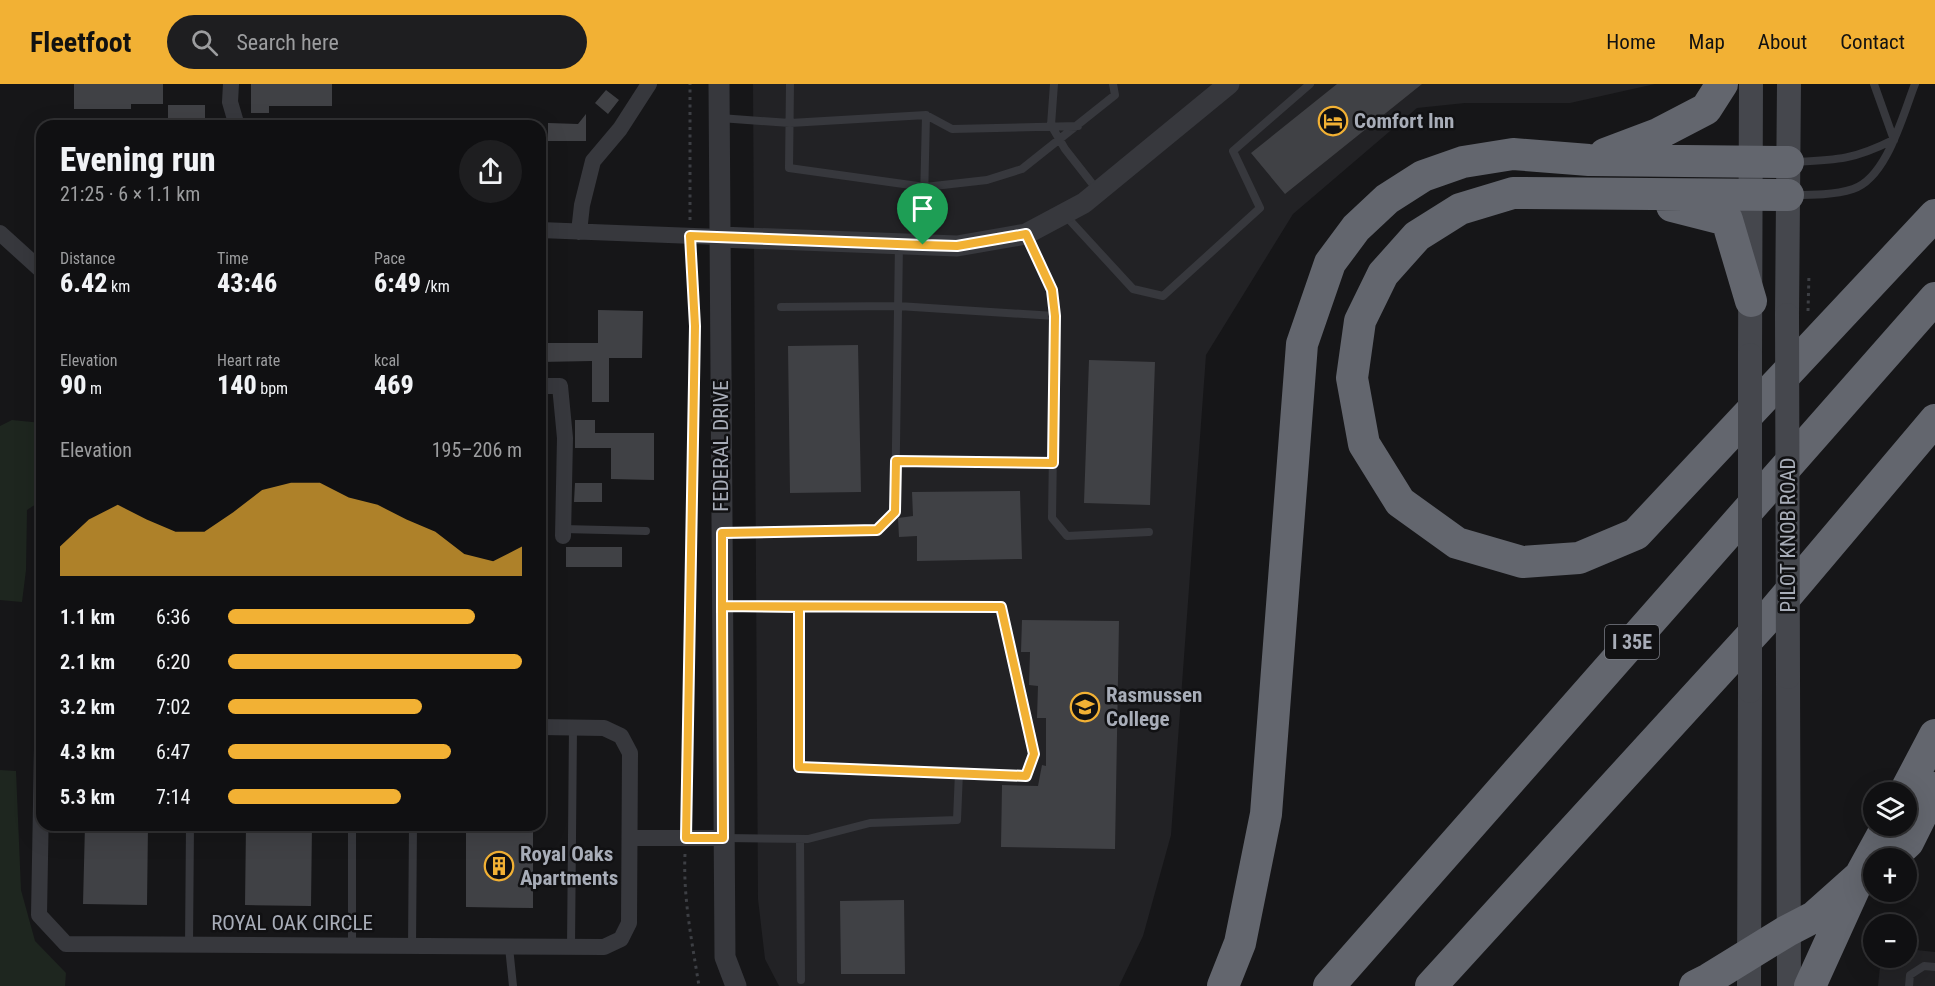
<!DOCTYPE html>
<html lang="en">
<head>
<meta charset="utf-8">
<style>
	:root { --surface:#101012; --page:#1e1e20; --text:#f1f3f6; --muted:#9c9d9f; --line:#303032; --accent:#f2b134 }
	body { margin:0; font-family:"Roboto Condensed",sans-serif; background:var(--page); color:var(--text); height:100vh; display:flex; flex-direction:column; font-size:22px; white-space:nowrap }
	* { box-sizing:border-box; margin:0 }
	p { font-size:20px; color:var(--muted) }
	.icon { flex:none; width:33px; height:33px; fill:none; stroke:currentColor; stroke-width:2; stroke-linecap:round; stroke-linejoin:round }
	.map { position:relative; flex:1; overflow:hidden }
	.side { position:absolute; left:36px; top:36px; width:510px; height:711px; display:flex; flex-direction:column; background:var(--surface); border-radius:18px; box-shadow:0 6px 24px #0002,0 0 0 2px var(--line) }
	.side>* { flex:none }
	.controls { position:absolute; left:1863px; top:698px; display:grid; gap:12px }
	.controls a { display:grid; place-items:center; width:54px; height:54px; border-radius:50%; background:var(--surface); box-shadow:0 6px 24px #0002,0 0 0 2px var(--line); font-size:30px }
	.pin { position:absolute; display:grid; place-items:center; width:51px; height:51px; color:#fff; margin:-62px -26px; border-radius:50% 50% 50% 0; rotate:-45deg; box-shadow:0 0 6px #0007 }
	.pin .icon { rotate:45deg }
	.round { display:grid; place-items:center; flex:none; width:63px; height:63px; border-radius:32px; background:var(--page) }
	.summary { display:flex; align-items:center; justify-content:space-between; height:102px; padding:0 24px }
	h1 { font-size:33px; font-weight:800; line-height:45px }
	.metrics { display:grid; grid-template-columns:repeat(3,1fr); gap:9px; height:102px; padding:6px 24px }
	.metrics div { display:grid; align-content:center }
	.metrics b { font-size:26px; font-weight:800 }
	.metrics small { font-size:16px; font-weight:400 }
	.metrics p { font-size:16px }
	.chart { height:168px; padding:12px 24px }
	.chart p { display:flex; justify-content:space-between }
	.chart svg { width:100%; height:108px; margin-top:6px; fill:var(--accent); opacity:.7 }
	ul { padding:0 24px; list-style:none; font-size:20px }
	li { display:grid; grid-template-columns:96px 72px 1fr; align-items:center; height:45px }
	li i { height:15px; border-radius:8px; background:var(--accent) }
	header { display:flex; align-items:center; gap:36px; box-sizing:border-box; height:84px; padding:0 30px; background:var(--accent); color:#111 }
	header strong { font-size:28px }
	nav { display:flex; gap:33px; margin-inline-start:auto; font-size:21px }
	.search { width:420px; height:54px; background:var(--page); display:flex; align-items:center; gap:15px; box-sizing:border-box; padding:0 21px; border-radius:33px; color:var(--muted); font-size:22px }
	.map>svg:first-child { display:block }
	.built { fill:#222225 }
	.green { fill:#1e261f }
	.building { fill:#404145 }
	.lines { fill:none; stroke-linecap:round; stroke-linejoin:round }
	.path { stroke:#3d3f44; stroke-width:3; stroke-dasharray:3 4.5; stroke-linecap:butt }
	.service { stroke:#37383d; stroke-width:8 }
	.minor { stroke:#37383d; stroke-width:16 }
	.tertiary { stroke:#37383d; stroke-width:21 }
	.secondary { stroke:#45474d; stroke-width:24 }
	.motorway { stroke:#63666e; stroke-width:32 }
	.path-bridge { stroke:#3d3f44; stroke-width:3; stroke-dasharray:3 4.5; stroke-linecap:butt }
	.secondary-bridge { stroke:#45474d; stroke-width:24 }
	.route-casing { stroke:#fff; stroke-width:12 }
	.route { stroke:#f2b134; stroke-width:8 }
	.labels { text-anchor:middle; stroke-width:5; stroke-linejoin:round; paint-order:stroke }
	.shield { fill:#111113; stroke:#7b7e86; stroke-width:1.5 }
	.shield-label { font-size:20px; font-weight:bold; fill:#a8adb8 }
	.poi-label { font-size:21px; font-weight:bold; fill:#a8adb8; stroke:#111113; text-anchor:start }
	.street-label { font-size:21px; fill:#a8adb8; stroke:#111113 }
</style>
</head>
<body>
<header>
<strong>Fleetfoot</strong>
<div class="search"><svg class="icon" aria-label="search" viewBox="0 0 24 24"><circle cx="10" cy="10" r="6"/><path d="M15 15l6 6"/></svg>Search here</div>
<nav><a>Home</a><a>Map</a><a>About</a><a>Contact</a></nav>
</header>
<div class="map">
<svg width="1935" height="902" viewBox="0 0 1935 902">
	<rect width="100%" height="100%" fill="#161618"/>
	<!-- built -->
	<path class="built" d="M 753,0 L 1655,0 L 1570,19 L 1465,19 L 1417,24 L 1293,130 L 1206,271 L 1171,751 L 1143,852 L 1119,902 L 779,902 L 765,875 L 758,815 Z
		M 1907,865 L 1935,868 L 1935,902 L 1878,902 L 1881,873 L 1906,873 Z"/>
	<!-- green -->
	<path class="green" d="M 12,336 L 42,339 L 42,416 L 27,426 L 26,486 L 22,518 L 0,516 L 0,342 Z
		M 0,686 L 16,687 L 21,806 L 35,857 L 66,889 L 65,902 L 0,902 Z"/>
	<!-- building -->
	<path class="building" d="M 74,0 L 163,0 L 163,20 L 131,20 L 131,25 L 74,25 Z
		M 251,0 L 332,0 L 332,22 L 269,22 L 269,29 L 251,29 Z
		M 1337,0 L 1422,0 L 1285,110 L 1251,69 Z
		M 606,6 L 619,16 L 608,30 L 595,19 Z
		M 168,21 L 205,21 L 205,42 L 168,42 Z
		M 586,30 L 586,57 L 548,57 L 548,39 L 578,40 Z
		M 598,226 L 643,227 L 642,274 L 609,274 L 609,318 L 592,318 L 592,277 L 540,278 L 540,259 L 598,259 Z
		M 858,261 L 861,408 L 790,409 L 788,262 Z
		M 1089,276 L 1155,278 L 1150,421 L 1084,419 Z
		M 575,336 L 595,336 L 595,349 L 654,349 L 654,396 L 611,395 L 611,364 L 575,364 Z
		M 575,399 L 602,399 L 602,418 L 574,418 Z
		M 1020,407 L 1022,475 L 917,477 L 917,452 L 899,453 L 898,434 L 913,432 L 912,408 Z
		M 566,463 L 622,463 L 622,483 L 566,483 Z
		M 1022,536 L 1119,537 L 1115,765 L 1001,763 L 1002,701 L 1038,702 L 1042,681 L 1046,682 L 1046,634 L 1037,634 L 1038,602 L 1029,601 L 1030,568 L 1021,568 Z
		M 85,741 L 148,741 L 147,821 L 83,820 Z
		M 246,741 L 312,741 L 311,822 L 245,821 Z
		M 466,741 L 533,741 L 533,824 L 466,823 Z
		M 904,816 L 905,890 L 841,890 L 840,817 Z"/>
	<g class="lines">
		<!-- path -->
		<path class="path" d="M 690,136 L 690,0
			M 687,739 L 695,242 L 691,167
			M 685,770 C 683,814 692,858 699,902"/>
		<!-- service -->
		<path class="service" d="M 790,0 L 789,84 L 925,103 L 987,96 L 1022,85 L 1115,11 L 1113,0
			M 1054,0 L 1051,41 L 1065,65 L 1098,107
			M 1874,0 L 1894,56
			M 720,34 L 790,39 L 926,31 L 952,45 L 1078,42
			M 1793,78 C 1837,76 1853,76 1893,56
			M 1793,111 C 1813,111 1834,111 1853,105 C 1887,94 1903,30 1915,0
			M 1064,130 L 1133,205 L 1163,212 L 1260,124 L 1233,67 L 1310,0
			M 1026,150 L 1052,206 L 1055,232 L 1052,434 L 1067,452 L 1149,448
			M 923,160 L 926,31
			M 781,223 L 898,222 L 1055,232
			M 896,377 L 1053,379
			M 563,445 L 646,447
			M 722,449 L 877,446 L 895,428 L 899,160
			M 723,522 L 1001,523 L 1034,670 L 1026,692 L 799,683 L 799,523
			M 724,754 L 808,755 L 870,739 L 957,736 L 959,688
			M 800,755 L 801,896
			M 189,861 L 190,741
			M 352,862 L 352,741
			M 412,862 L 413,741
			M 509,863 L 513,902
			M 571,863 L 573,644
			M 1909,902 L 1910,891 L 1924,882 L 1935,883"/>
		<!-- minor -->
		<path class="minor" d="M 231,0 L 230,18 L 237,42
			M 540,146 L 720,153
			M 579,148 L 582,121 L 593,77 L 620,45 L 649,0
			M 0,149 L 42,187
			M 540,302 L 560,302 L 565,354 L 563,452
			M 42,664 L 39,831 L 66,860 L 604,863 L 621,855 L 629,839 L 630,669 L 621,652 L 604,644 L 540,643
			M 631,754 L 724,754"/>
		<!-- tertiary -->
		<path class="tertiary" d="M 719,0 L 725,873 L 736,902
			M 720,153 L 957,162 L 1026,150 L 1084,119 L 1229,0"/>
		<!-- secondary -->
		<path class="secondary" d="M 1787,231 L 1789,0
			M 1750,271 L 1751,0
			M 1788,593 L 1789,902
			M 1749,902 L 1750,607"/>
		<!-- motorway -->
		<path class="motorway" d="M 1605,70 L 1658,50 L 1706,25 L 1722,0
			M 1788,111 L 1513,109 L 1460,125 L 1417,152 L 1383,190 L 1360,237 L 1352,294 L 1364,360 L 1400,418 L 1457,459 L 1522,478 L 1579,474 L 1636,450 L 1935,131
			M 1672,122 L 1727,136 L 1751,217
			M 1905,708 L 1935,651
			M 1891,774 L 1908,758 L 1935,704
			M 1223,902 L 1240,859 L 1266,730 L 1302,260 L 1330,179 L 1356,144 L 1387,115 L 1423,92 L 1463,78 L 1513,70 L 1589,76 L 1788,78
			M 1329,902 L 1935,214
			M 1431,902 L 1772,529 L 1935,336
			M 1695,902 L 1709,895 L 1787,847 L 1814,833 L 1860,792
			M 1810,902 L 1860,792 L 1888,741"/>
		<!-- path-bridge -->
		<path class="path-bridge" d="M 1808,227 L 1809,190"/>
		<!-- secondary-bridge -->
		<path class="secondary-bridge" d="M 1787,231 L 1788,593
			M 1750,271 L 1750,607"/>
	</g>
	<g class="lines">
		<!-- route casing -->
		<g class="route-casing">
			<path id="route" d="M 923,161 L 690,152 L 695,242 L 686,754 L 723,754 L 722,522 L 1001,523 L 1034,670 L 1026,692 L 799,683 L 799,523 L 722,522 L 722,449 L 877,446 L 895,428 L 896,377 L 1053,379 L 1055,232 L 1052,206 L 1026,150 L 957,162 L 923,161"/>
		</g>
		<!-- route -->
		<use href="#route" class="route"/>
	</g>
	<!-- icons -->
	<defs>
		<g id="hotel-ring" transform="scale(1.5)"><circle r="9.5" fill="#111113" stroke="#f2b134" stroke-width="1.5"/><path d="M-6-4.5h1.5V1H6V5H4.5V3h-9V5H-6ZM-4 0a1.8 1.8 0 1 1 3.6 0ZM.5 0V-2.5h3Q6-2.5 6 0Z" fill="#f2b134"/></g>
		<g id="university-ring" transform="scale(1.5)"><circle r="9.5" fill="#111113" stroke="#f2b134" stroke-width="1.5"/><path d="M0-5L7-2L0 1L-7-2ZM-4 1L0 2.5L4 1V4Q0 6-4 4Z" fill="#f2b134"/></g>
		<g id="building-ring" transform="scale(1.5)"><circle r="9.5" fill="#111113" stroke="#f2b134" stroke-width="1.5"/><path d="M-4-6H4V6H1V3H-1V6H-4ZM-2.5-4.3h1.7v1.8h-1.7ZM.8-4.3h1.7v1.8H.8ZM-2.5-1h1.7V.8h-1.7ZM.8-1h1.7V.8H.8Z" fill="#f2b134"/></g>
	</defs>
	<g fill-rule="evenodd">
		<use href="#hotel-ring" x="1333" y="37"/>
		<use href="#university-ring" x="1085" y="623"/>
		<use href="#building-ring" x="499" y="782"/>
	</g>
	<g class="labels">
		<!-- shield labels -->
		<rect class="shield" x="1605" y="541" width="54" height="34" rx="4.5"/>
		<g class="shield-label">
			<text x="1632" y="565">I 35E</text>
		</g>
		<!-- poi labels -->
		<g class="poi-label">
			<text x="1354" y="44">Comfort Inn</text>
			<text x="1106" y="618">Rasmussen<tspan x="1106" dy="24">College</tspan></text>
			<text x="520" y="777">Royal Oaks<tspan x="520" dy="24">Apartments</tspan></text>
		</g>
		<!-- street labels -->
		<g class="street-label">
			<text transform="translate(721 362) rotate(-90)" y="7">FEDERAL DRIVE</text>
			<text transform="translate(1788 451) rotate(-90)" y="7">PILOT KNOB ROAD</text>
			<text x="292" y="846">ROYAL OAK CIRCLE</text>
		</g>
	</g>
</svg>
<div class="controls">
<a><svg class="icon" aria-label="layers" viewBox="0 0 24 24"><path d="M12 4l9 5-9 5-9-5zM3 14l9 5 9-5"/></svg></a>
<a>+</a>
<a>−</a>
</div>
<div class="pin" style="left:923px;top:161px;background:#1e9e55"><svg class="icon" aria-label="arrive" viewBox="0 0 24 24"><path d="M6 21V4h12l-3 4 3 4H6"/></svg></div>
<section class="side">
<div class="summary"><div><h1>Evening run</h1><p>21:25 · 6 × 1.1 km</p></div><a class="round"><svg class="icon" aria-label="share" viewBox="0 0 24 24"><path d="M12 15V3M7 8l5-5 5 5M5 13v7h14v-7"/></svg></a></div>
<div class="metrics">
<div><p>Distance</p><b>6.42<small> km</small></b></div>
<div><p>Time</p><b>43:46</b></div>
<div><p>Pace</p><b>6:49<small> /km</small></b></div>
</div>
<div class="metrics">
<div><p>Elevation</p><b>90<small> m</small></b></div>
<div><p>Heart rate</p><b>140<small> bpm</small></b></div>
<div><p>kcal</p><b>469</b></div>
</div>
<div class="chart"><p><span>Elevation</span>195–206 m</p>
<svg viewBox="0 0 160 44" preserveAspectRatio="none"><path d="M0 44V32L10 21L20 15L30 21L40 26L50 26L60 18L70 9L80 6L90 6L100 12L110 15L120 21L130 26L140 35L150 38L160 32V44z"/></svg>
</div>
<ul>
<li><b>1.1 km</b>6:36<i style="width:84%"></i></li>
<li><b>2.1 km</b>6:20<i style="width:100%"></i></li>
<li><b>3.2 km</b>7:02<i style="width:66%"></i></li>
<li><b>4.3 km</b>6:47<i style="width:76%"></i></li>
<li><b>5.3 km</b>7:14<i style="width:59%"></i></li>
</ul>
</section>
</div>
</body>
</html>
